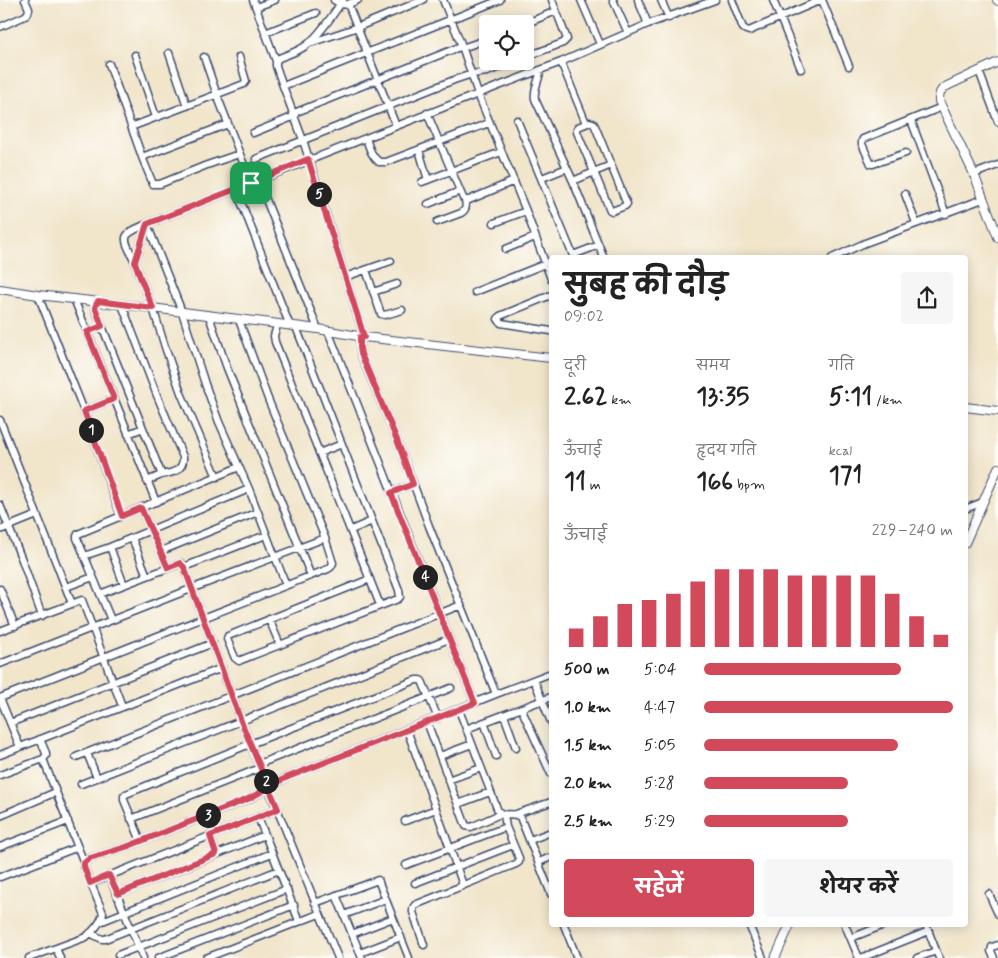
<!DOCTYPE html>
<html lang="hi">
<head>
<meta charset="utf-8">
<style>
	:root { --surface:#fff; --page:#f6f6f6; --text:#222; --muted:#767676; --accent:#d1495b }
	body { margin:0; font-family:Mynerve,"Playpen Sans Deva",sans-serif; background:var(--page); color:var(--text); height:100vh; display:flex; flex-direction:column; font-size:19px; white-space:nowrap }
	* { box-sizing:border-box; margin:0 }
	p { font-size:16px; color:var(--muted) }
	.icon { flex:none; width:28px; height:28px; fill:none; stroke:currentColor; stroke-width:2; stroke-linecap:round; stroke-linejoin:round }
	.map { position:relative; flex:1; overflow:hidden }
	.sheet { position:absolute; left:549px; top:255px; width:419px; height:672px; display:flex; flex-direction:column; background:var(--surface); border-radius:5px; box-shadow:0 2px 12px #0003 }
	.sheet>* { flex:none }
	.controls { position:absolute; left:479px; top:15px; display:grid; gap:10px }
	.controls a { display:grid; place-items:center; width:55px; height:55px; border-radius:5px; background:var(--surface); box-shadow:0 2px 12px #0003; font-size:25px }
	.pin { position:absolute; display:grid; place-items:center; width:42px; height:42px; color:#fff; margin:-21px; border-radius:10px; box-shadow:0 2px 8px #0006 }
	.km { position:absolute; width:25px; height:25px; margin:-12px; border-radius:50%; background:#222; color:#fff; font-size:14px; line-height:25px; text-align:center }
	.round { display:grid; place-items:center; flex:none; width:52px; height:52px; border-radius:5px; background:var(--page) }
	.headline { display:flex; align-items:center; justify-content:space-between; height:85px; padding:0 15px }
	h1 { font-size:28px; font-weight:700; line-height:38px }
	.stats { display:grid; grid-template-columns:repeat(3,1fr); gap:8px; height:85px; padding:5px 15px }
	.stats div { display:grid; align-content:center }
	.stats b { font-size:25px; font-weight:700 }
	.stats small { font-size:14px; font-weight:400 }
	.stats p { font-size:14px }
	.chart { height:140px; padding:10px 15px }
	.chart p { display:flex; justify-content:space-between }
	.chart svg { width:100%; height:90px; margin-top:5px; stroke:var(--accent); stroke-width:6 }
	.button { display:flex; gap:10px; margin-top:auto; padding:10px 15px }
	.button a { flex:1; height:58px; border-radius:5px; background:var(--accent); color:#fff; font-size:20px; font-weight:700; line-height:58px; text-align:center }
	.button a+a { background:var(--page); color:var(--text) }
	ul { padding:0 15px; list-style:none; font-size:16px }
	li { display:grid; grid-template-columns:80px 60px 1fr; align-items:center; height:38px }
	li i { height:12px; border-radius:6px; background:var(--accent) }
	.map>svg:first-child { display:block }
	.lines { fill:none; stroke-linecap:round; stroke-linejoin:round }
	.minor-casing { stroke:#3b4a6e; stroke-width:9 }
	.tertiary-casing { stroke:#3b4a6e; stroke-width:10 }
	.minor { stroke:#fff; stroke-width:6 }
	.tertiary { stroke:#fff; stroke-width:8 }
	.route-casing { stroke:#fff; stroke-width:10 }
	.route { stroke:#d1495b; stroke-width:6 }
</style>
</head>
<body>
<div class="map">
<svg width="998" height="958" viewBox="0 0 998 958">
	<rect width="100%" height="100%" fill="#fdfcf7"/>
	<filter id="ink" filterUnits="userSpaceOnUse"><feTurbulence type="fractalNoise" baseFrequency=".02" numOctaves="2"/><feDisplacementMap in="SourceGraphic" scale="10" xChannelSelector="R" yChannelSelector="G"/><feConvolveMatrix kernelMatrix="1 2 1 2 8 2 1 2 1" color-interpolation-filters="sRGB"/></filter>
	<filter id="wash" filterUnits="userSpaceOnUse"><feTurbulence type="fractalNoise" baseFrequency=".0096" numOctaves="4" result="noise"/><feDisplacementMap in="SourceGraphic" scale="20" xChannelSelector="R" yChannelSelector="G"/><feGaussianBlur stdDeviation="1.12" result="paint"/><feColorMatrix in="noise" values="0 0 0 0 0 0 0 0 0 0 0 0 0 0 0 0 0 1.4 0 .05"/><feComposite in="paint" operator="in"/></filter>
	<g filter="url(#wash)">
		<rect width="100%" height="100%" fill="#f1e5ca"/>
	</g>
	<g filter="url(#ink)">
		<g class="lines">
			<!-- minor casing -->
			<g class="minor-casing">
				<path id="minor" d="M 253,0 L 276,61
					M 334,0 C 344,7 347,5 358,0
					M 343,0 C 335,12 319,35 308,44 C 300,51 289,54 279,58 L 276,61 L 276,66 L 283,86 L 303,140 L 364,337
					M 581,0 L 600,44
					M 613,0 L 628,33
					M 638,0 L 648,24
					M 661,0 L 669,18
					M 732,0 L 743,28 L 746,30 L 749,31 L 821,0
					M 773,0 L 801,69
					M 822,0 L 849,66
					M 348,4 L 396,126
					M 256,7 L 275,0
					M 525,24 L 556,11
					M 0,27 L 25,16 L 28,13 L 29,9 L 25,0
					M 265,33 L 316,13
					M 310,43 L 358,27 L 423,0
					M 462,48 L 488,39
					M 169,53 L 187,106
					M 135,55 L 156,117
					M 204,57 L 217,95 L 251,183
					M 525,57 L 563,43 L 567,39 L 552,0
					M 561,62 L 586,123
					M 109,64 L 142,157 L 153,184 L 160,184 L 207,165 L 239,154
					M 540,70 C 540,81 533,87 535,99 L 573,181 L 604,258
					M 979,71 L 998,122
					M 283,86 L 500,0
					M 294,113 L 462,46
					M 427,113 L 463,198 L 465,200 L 469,200 L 514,181
					M 517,120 L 574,258
					M 911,120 L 946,214
					M 590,122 L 593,123 L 595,126 L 626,202 L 627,204 L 625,206 L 612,211 L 610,210 L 577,132 L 577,129 L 578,127 Z
					M 131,127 L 244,84 L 246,81 L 239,57
					M 253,133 L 295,116
					M 366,138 C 369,147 371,156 379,162 L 386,162 L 489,123
					M 419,150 L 428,180
					M 906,153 L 873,164 L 871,164 L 862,144 L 862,141 L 863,139 L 942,107
					M 142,157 L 228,124
					M 256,159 L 454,80 L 472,74 L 487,72 L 515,61
					M 974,174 L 998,165
					M 542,178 L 567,168
					M 258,180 L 318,329
					M 573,181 L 611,165
					M 422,182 L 501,152
					M 236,189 L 290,326
					M 905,194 L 916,223
					M 428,204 L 460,191
					M 437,222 L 461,213 C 467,209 466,206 465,200
					M 494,223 L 526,211
					M 506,249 L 535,237
					M 573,255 L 599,245
					M 832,258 L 865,243 L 983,199
					M 135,262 C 123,236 119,236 147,224 L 182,312 L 205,384 L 219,422 L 249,489 L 286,585
					M 366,270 L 381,314 L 385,315 L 402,310
					M 345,277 L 391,261
					M 551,279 L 526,211 L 478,94 L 561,62 L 648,24 L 715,0
					M 373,292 L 397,284
					M 475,292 L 545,264
					M 38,295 L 84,411 L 121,516
					M 551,295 L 500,316 L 498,319 L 501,323 L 551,331
					M 74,299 L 156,502
					M 98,301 L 95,307 L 96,311 L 161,473 L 161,475 L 159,476 L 147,481
					M 122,305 L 156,393 L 183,457 C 184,471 172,473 161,475
					M 209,316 L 227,368 L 311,576
					M 277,325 L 274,336 L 275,342 L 380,605
					M 296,327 L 399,590 L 400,597 L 398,599 L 241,660 L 239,661 L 235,658 L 227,639 L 228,636 L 370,579
					M 328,331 C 378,454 425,579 475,703
					M 87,332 L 102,326
					M 84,411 L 114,399
					M 0,420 L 71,601 L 71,604
					M 128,434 L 143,428
					M 319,453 L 342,444
					M 217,477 L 181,393 L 166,350 L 153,308 L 140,277 L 135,262 L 147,224 L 478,94 L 462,46 L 443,0
					M 391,493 L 413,484
					M 0,505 L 22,560 L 42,616
					M 141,508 L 168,568 L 181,563 L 184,567 L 266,535
					M 965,509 L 983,502
					M 0,530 L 37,515
					M 351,530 L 372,521
					M 132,538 L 147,576
					M 110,547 L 124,585
					M 161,551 L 258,512
					M 84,556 L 110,547 L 249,489
					M 184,567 L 241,721 L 338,958
					M 66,587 L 93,577
					M 0,589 L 15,626
					M 100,594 L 168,568
					M 269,619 L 280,645
					M 111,620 L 77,538 L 77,536 L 78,534 L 239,467
					M 0,631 L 82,600 L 122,706
					M 0,664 L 196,587 L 325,538 L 268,399 L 239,320
					M 534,680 L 551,722
					M 496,694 L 551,673
					M 0,698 L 328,569 L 331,567 L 333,563 L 325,538
					M 0,698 L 20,747
					M 521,708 L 551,774
					M 459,710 L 498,811 C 504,818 512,811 520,817 L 551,894
					M 504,715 L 516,748
					M 427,722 L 466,826 L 471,827 L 500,814
					M 484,722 L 496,756
					M 10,723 L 213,643
					M 466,729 L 551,697
					M 407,730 L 436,809 L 463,885
					M 87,753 L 97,778
					M 0,755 L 222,668
					M 440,756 L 472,744
					M 76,757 L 461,605
					M 43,759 L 84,863
					M 259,764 L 451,688
					M 0,775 L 43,759 L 46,756 L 46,753 L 40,739
					M 448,780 L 481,768
					M 81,784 L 449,639
					M 458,804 L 490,792
					M 516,814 L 551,802
					M 0,816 L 56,792
					M 258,817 L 299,921
					M 131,819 L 260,768
					M 405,821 L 436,809
					M 210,835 L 216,854
					M 530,840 L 551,832
					M 141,841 L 124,800 L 124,796 L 126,794 L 250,744 L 416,680 L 420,680 L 422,681 L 438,718
					M 0,847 L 68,821
					M 539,862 L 551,857
					M 406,865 L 506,827
					M 109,875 L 143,958
					M 0,877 L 78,847
					M 91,883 L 278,809
					M 415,883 L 513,845
					M 118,894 L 265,835
					M 989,894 L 998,914
					M 336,895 L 362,958
					M 315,903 L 378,880 L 409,958
					M 344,915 L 386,899
					M 100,922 L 272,853
					M 564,925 L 577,958
					M 749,925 L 763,958
					M 845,925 L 859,958
					M 926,925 L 939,958
					M 90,933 L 102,939 L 105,939 L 279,870
					M 352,934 L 393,918
					M 851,938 L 884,925
					M 424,945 L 413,912 L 413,908 L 415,905 L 516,864 L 519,862 L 519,858 L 506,827 L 504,815
					M 56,948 L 60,958
					M 360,953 L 401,937
					M 118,955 L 287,889
					M 29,958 L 86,937 C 93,931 102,922 103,913 L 84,867 L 84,863 L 90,858 L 126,847 L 249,799 C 262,792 274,783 288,777 L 496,694 L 429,526 L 397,440 L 361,355 L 360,348 L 360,337
					M 158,958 L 294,905
					M 206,958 L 319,914
					M 861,958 L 929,931
					M 917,958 L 936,951
					M 994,958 L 991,951 L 992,947 L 998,945"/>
			</g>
			<!-- tertiary casing -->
			<g class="tertiary-casing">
				<path id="tertiary" d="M 997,0 L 998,1
					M 998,62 L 947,86 C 940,90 939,93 939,101 L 974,174 L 998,237
					M 0,289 L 38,295 L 144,307 L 318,329 L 364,337 L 551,358
					M 965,407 L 998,411
					M 965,543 L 998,468
					M 775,958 L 790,925"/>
			</g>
			<!-- minor -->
			<use href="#minor" class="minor"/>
			<!-- tertiary -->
			<use href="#tertiary" class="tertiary"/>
		</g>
	</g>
	<g class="lines" filter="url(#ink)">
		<!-- route casing -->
		<g class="route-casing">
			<path id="route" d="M 251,183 L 147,224 L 135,262 L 140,277 L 153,308 L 98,301 L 95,307 L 102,326 L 87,332 L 114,399 L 84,411 L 122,516 L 141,508 L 168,568 L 180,563 L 184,567 C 203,618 222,670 241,721 C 253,751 266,780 278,809 L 210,836 L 216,854 L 118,894 L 109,875 L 90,883 L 84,867 L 84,863 L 90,858 L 126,847 L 248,799 C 262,792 274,783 288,777 L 475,703 L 391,493 L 413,484 L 397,440 L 361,354 L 360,348 L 360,337 L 364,337 L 358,317 L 308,159 L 251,183"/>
		</g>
		<!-- route -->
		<use href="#route" class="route"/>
	</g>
</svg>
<div class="controls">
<a><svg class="icon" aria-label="locate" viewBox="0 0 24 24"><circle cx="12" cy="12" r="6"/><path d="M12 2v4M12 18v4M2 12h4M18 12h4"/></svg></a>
</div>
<div class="pin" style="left:251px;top:183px;background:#1e9e55"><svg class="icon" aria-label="arrive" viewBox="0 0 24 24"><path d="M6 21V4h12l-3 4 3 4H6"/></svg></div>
<b class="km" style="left:91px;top:430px">1</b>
<b class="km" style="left:266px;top:781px">2</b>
<b class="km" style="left:208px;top:815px">3</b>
<b class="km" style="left:425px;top:577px">4</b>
<b class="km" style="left:319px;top:194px">5</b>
<section class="sheet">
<div class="headline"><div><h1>सुबह की दौड़</h1><p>09:02</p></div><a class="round"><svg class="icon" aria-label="share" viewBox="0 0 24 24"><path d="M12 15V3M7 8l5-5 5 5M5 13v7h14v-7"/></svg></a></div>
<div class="stats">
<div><p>दूरी</p><b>2.62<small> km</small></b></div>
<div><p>समय</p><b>13:35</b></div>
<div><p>गति</p><b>5:11<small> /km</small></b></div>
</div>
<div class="stats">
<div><p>ऊँचाई</p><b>11<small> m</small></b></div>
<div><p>हृदय गति</p><b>166<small> bpm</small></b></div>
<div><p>kcal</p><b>171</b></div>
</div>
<div class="chart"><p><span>ऊँचाई</span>229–240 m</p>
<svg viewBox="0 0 160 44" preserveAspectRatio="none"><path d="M5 44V35M15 44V29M25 44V23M35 44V21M45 44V18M55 44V12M65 44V6M75 44V6M85 44V6M95 44V9M105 44V9M115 44V9M125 44V9M135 44V18M145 44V29M155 44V38"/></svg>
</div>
<ul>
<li><b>500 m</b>5:04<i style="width:79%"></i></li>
<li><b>1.0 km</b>4:47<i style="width:100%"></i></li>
<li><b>1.5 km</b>5:05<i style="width:78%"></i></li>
<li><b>2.0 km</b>5:28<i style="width:58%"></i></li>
<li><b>2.5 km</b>5:29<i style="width:58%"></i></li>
</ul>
<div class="button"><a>सहेजें</a><a>शेयर करें</a></div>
</section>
</div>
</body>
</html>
